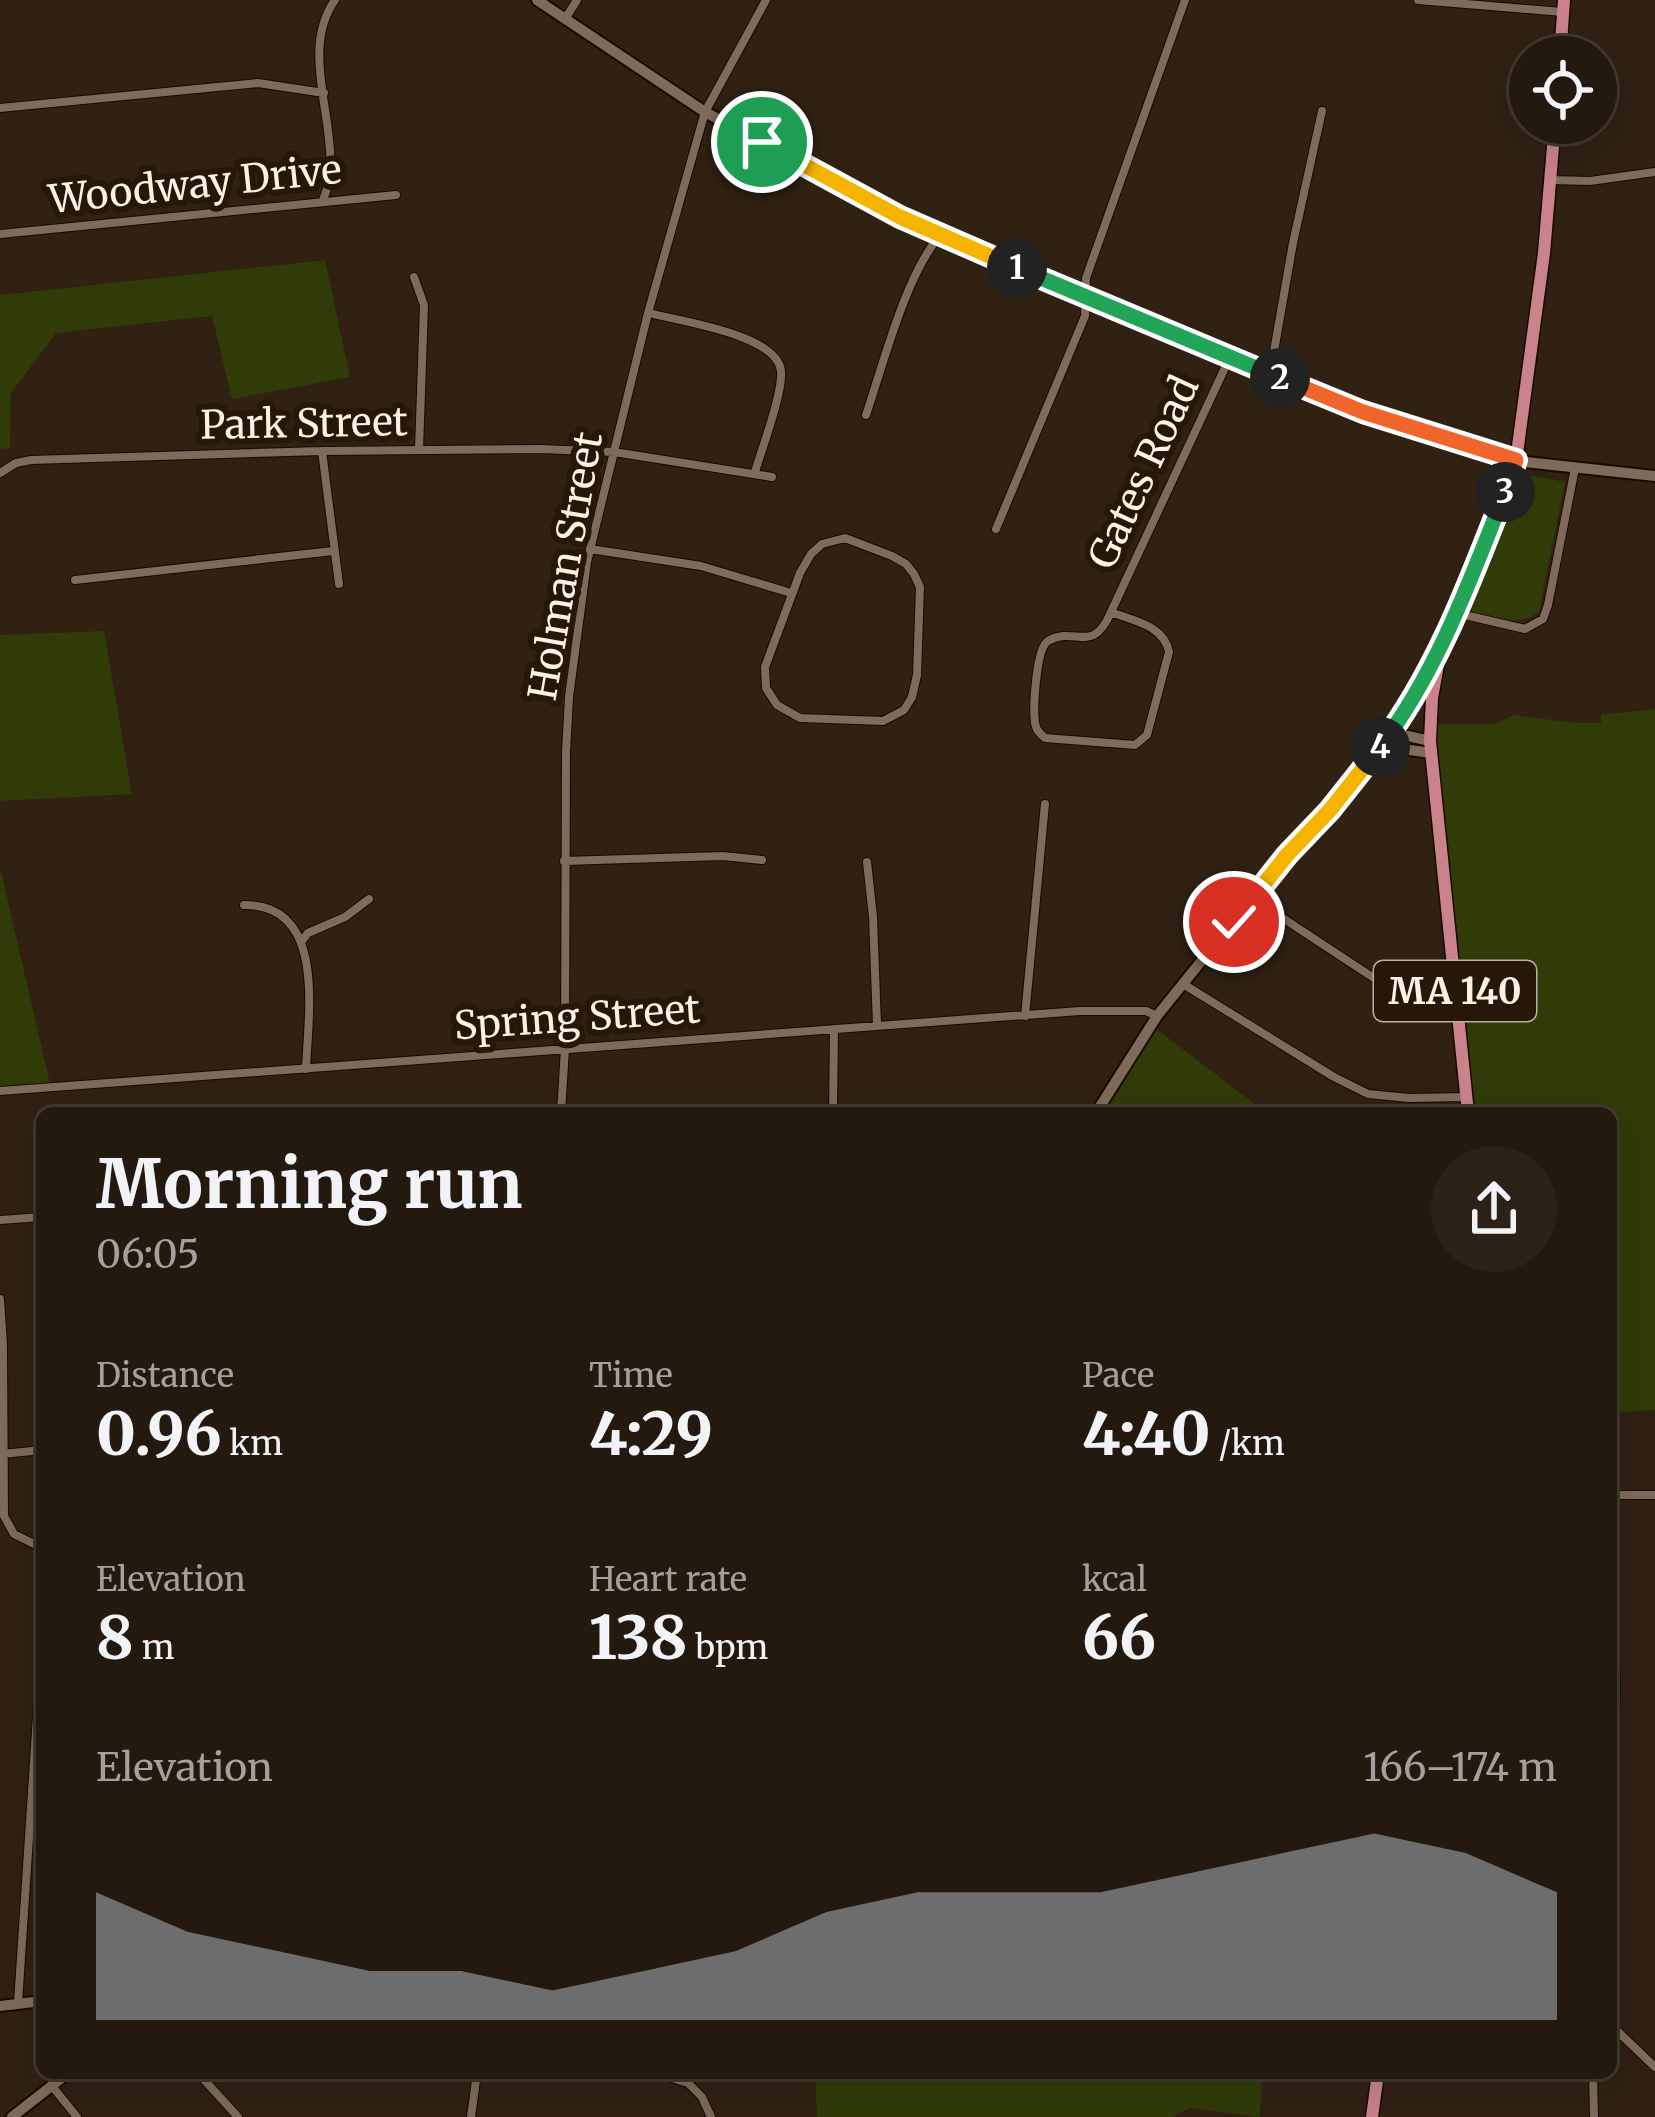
<!DOCTYPE html>
<html lang="en">
<head>
<meta charset="utf-8">
<style>
	:root { --surface:#24190e; --page:#2c2217; --text:#f1f3f6; --muted:#a3a09e; --line:#41382e; --accent:#8c9099 }
	body { margin:0; font-family:Merriweather,serif; background:var(--page); color:var(--text); height:100vh; display:flex; flex-direction:column; font-size:45px; white-space:nowrap }
	* { box-sizing:border-box; margin:0 }
	p { font-size:39px; color:var(--muted) }
	.icon { flex:none; width:66px; height:66px; fill:none; stroke:currentColor; stroke-width:2; stroke-linecap:round; stroke-linejoin:round }
	.map { position:relative; flex:1; overflow:hidden }
	.sheet { position:absolute; left:36px; top:1107px; width:1581px; height:972px; display:flex; flex-direction:column; background:var(--surface); border-radius:18px; box-shadow:0 12px 48px #0002,0 0 0 3px var(--line) }
	.sheet>* { flex:none }
	.tools { position:absolute; left:1509px; top:36px; display:grid; gap:24px }
	.tools a { display:grid; place-items:center; width:108px; height:108px; border-radius:50%; background:var(--surface); box-shadow:0 12px 48px #0002,0 0 0 3px var(--line); font-size:60px }
	.pin { position:absolute; display:grid; place-items:center; width:102px; height:102px; color:#fff; margin:-51px; border:6px solid #fff; border-radius:50%; box-shadow:0 3px 12px #0007 }
	.km { position:absolute; width:60px; height:60px; margin:-30px; border-radius:50%; background:#222; color:#fff; font-size:33px; line-height:60px; text-align:center }
	.round { display:grid; place-items:center; flex:none; width:126px; height:126px; border-radius:63px; background:var(--page) }
	.head { display:flex; align-items:center; justify-content:space-between; height:204px; padding:0 60px }
	h1 { font-size:66px; font-weight:800; line-height:90px }
	.figures { display:grid; grid-template-columns:repeat(3,1fr); gap:18px; height:204px; padding:12px 60px }
	.figures div { display:grid; align-content:center }
	.figures b { font-size:60px; font-weight:800 }
	.figures small { font-size:33px; font-weight:400 }
	.figures p { font-size:33px }
	.chart { height:336px; padding:24px 60px }
	.chart p { display:flex; justify-content:space-between }
	.chart svg { width:100%; height:216px; margin-top:12px; fill:var(--accent); opacity:.7 }
	.map>svg:first-child { display:block }
	.green { fill:#303b08 }
	.lines { fill:none; stroke-linecap:round; stroke-linejoin:round }
	.street-casing { stroke:#180a01; stroke-width:10 }
	.secondary-casing { stroke:#180a01; stroke-width:14 }
	.primary-casing { stroke:#180a01; stroke-width:15 }
	.street { stroke:#7e6b5b; stroke-width:8 }
	.secondary { stroke:#7e6b5b; stroke-width:10 }
	.primary { stroke:#ca838a; stroke-width:12 }
	.split-1-casing { stroke:#fff; stroke-width:24 }
	.split-2-casing { stroke:#fff; stroke-width:24 }
	.split-3-casing { stroke:#fff; stroke-width:24 }
	.split-4-casing { stroke:#fff; stroke-width:24 }
	.split-5-casing { stroke:#fff; stroke-width:24 }
	.split-1 { stroke:#f5b400; stroke-width:15 }
	.split-2 { stroke:#22a559; stroke-width:15 }
	.split-3 { stroke:#f0652b; stroke-width:15 }
	.split-4 { stroke:#22a559; stroke-width:15 }
	.split-5 { stroke:#f5b400; stroke-width:15 }
	.labels { text-anchor:middle; stroke-width:12; stroke-linejoin:round; paint-order:stroke }
	.shield { fill:#261709; stroke:#bcb0a4; stroke-width:3 }
	.shield-label { font-size:36px; font-weight:bold; fill:#fcf1e7 }
	.street-label { font-size:39px; fill:#fcf1e7; stroke:#261709 }
</style>
</head>
<body>
<div class="map">
<svg width="1655" height="2117" viewBox="0 0 1655 2117">
	<rect width="100%" height="100%" fill="#302113"/>
	<!-- green -->
	<path class="green" d="M 325,260 L 350,377 L 232,399 L 212,316 L 56,333 L 11,393 L 10,448 L 0,449 L 0,295 Z
		M 1527,475 L 1565,482 L 1539,612 C 1520,627 1495,619 1473,612 L 1470,606 L 1519,483 Z
		M 104,631 L 132,794 L 0,801 L 0,635 Z
		M 1655,709 L 1655,1410 L 1611,1413 L 1611,1113 L 1468,1113 L 1430,724 L 1496,724 L 1513,715 L 1576,723 L 1601,723 L 1601,715 Z
		M 0,867 L 51,1088 L 0,1091 Z
		M 1151,1025 L 1267,1113 L 1096,1113 Z
		M 815,2073 L 1262,2073 L 1260,2117 L 1189,2108 L 1173,2117 L 817,2117 Z"/>
	<g class="lines">
		<!-- street casing -->
		<g class="street-casing">
			<path id="street" d="M 1418,0 L 1562,12
				M 565,19 L 577,0
				M 0,108 L 258,83 L 324,93
				M 1550,180 L 1590,181 L 1655,172
				M 323,200 C 349,140 294,58 335,0
				M 0,234 L 396,195
				M 414,277 L 424,305 L 419,450
				M 649,313 C 679,321 777,334 781,371 C 783,393 762,448 755,472
				M 1270,374 L 1293,243 L 1322,111
				M 866,415 C 884,362 905,277 940,235
				M 322,451 L 339,584
				M 0,473 L 16,463 L 31,460 L 322,451 L 541,449 L 614,452 L 772,477
				M 996,529 L 1085,316 L 1086,278 L 1185,0
				M 845,538 L 892,556 L 906,564 L 914,574 L 920,587 L 917,675 L 912,697 L 904,710 L 883,721 L 800,718 L 777,705 L 766,688 L 765,667 L 800,573 L 811,554 L 822,544 Z
				M 590,549 L 701,566 L 791,593
				M 75,580 L 333,551
				M 1111,612 C 1133,621 1164,625 1169,652 L 1147,735 L 1135,745 L 1045,738 C 1039,732 1037,732 1035,723 C 1033,708 1036,648 1048,641 C 1076,625 1092,656 1111,612 Z
				M 1111,612 L 1230,357
				M 1456,613 L 1525,629 L 1543,619 L 1548,605 L 1575,468
				M 564,861 L 723,856 L 762,860
				M 867,862 L 873,917 L 877,1025
				M 1252,898 L 1386,986 L 1416,994 L 1456,993
				M 244,905 C 327,904 308,1014 306,1069
				M 301,942 L 308,933 L 345,917 L 369,899
				M 1183,984 L 1334,1077 L 1368,1094 L 1409,1098 L 1466,1097
				M 1025,1016 L 1045,804
				M 0,1091 L 1080,1011 L 1146,1011 L 1157,1016
				M 561,1113 L 565,1048 L 566,752 L 569,697 L 587,562 L 648,313 L 705,112 L 766,0
				M 833,1113 L 834,1029
				M 0,1220 L 42,1217
				M 0,1299 L 3,1345 L 4,1516 L 14,1534 L 42,1548
				M 2,1454 L 42,1450
				M 1611,1495 L 1655,1495
				M 1611,1630 C 1620,1677 1614,1724 1611,1771
				M 18,2003 L 42,1641
				M 1611,2025 L 1655,2067
				M 198,2073 L 238,2117
				M 656,2073 L 688,2083
				M 688,2073 L 688,2083 L 702,2097 L 711,2117
				M 1593,2073 L 1594,2117
				M 52,2086 L 77,2117
				M 471,2117 L 477,2073"/>
		</g>
		<!-- secondary casing -->
		<g class="secondary-casing">
			<path id="secondary" d="M 537,0 L 705,112 L 900,217 L 940,235 L 1363,413 L 1516,461 L 1655,476
				M 1388,737 L 1408,736 L 1430,741
				M 1378,752 L 1395,748 L 1431,753
				M 1096,1113 L 1157,1016 L 1287,855 L 1330,810 L 1378,752 L 1438,657
				M 0,2006 L 42,2001
				M 12,2117 L 68,2073"/>
		</g>
		<!-- primary casing -->
		<g class="primary-casing">
			<path id="primary" d="M 1560,57 L 1564,0
				M 1468,1113 L 1430,741 L 1432,698 L 1440,654 L 1516,461 L 1544,253 L 1555,123
				M 1372,2117 L 1378,2073"/>
		</g>
		<!-- street -->
		<use href="#street" class="street"/>
		<!-- secondary -->
		<use href="#secondary" class="secondary"/>
		<!-- primary -->
		<use href="#primary" class="primary"/>
	</g>
	<g class="lines">
		<!-- split-1 casing -->
		<g class="split-1-casing">
			<path id="split-1" d="M 762,142 L 900,217 L 1017,268"/>
		</g>
		<!-- split-2 casing -->
		<g class="split-2-casing">
			<path id="split-2" d="M 1017,268 L 1280,378"/>
		</g>
		<!-- split-3 casing -->
		<g class="split-3-casing">
			<path id="split-3" d="M 1280,378 L 1363,412 L 1516,460 L 1505,492"/>
		</g>
		<!-- split-4 casing -->
		<g class="split-4-casing">
			<path id="split-4" d="M 1380,747 C 1438,670 1470,581 1505,492"/>
		</g>
		<!-- split-5 casing -->
		<g class="split-5-casing">
			<path id="split-5" d="M 1234,922 L 1287,855 L 1330,810 L 1380,747"/>
		</g>
		<!-- split-1 -->
		<use href="#split-1" class="split-1"/>
		<!-- split-2 -->
		<use href="#split-2" class="split-2"/>
		<!-- split-3 -->
		<use href="#split-3" class="split-3"/>
		<!-- split-4 -->
		<use href="#split-4" class="split-4"/>
		<!-- split-5 -->
		<use href="#split-5" class="split-5"/>
	</g>
	<g class="labels">
		<!-- shield labels -->
		<rect class="shield" x="1374" y="961" width="162" height="60" rx="9"/>
		<g class="shield-label">
			<text x="1455" y="1004">MA 140</text>
		</g>
		<!-- street labels -->
		<g class="street-label">
			<text transform="translate(195 184) rotate(-6)" y="14">Woodway Drive</text>
			<text transform="translate(304 423) rotate(-1)" y="14">Park Street</text>
			<text transform="translate(1143 472) rotate(-65)" y="14">Gates Road</text>
			<text transform="translate(565 566) rotate(-80)" y="14">Holman Street</text>
			<text transform="translate(577 1017) rotate(-4)" y="14">Spring Street</text>
		</g>
	</g>
</svg>
<div class="tools">
<a><svg class="icon" aria-label="locate" viewBox="0 0 24 24"><circle cx="12" cy="12" r="6"/><path d="M12 2v4M12 18v4M2 12h4M18 12h4"/></svg></a>
</div>
<div class="pin" style="left:762px;top:142px;background:#1e9e55"><svg class="icon" aria-label="arrive" viewBox="0 0 24 24"><path d="M6 21V4h12l-3 4 3 4H6"/></svg></div>
<div class="pin" style="left:1234px;top:922px;background:#d93025"><svg class="icon" aria-label="check" viewBox="0 0 24 24"><path d="M5 12l5 5 9-10"/></svg></div>
<b class="km" style="left:1017px;top:268px">1</b>
<b class="km" style="left:1280px;top:378px">2</b>
<b class="km" style="left:1505px;top:492px">3</b>
<b class="km" style="left:1380px;top:747px">4</b>
<section class="sheet">
<div class="head"><div><h1>Morning run</h1><p>06:05</p></div><a class="round"><svg class="icon" aria-label="share" viewBox="0 0 24 24"><path d="M12 15V3M7 8l5-5 5 5M5 13v7h14v-7"/></svg></a></div>
<div class="figures">
<div><p>Distance</p><b>0.96<small> km</small></b></div>
<div><p>Time</p><b>4:29</b></div>
<div><p>Pace</p><b>4:40<small> /km</small></b></div>
</div>
<div class="figures">
<div><p>Elevation</p><b>8<small> m</small></b></div>
<div><p>Heart rate</p><b>138<small> bpm</small></b></div>
<div><p>kcal</p><b>66</b></div>
</div>
<div class="chart"><p><span>Elevation</span>166–174 m</p>
<svg viewBox="0 0 160 44" preserveAspectRatio="none"><path d="M0 44V18L10 26L20 30L30 34L40 34L50 38L60 34L70 30L80 22L90 18L100 18L110 18L120 14L130 10L140 6L150 10L160 18V44z"/></svg>
</div>
</section>
</div>
</body>
</html>
